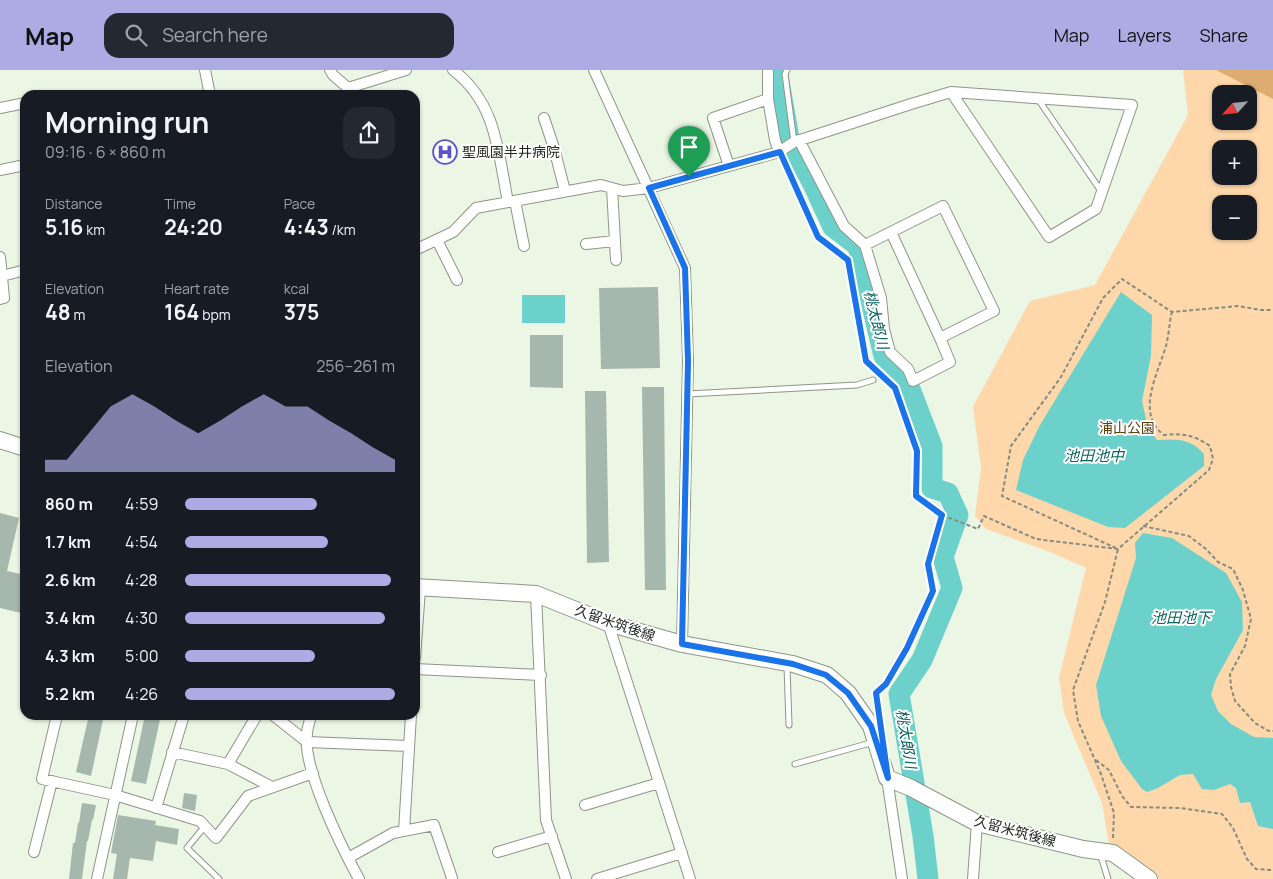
<!DOCTYPE html>
<html lang="en">
<head>
<meta charset="utf-8">
<style>
	:root { --surface:#171b24; --page:#242831; --text:#f1f3f6; --muted:#9ea1a6; --accent:#acabe3 }
	body { margin:0; font-family:Manrope,"Noto Sans JP",sans-serif; background:var(--page); color:var(--text); height:100vh; display:flex; flex-direction:column; font-size:19px; white-space:nowrap }
	* { box-sizing:border-box; margin:0 }
	p { font-size:16px; color:var(--muted) }
	.icon { flex:none; width:28px; height:28px; fill:none; stroke:currentColor; stroke-width:2; stroke-linecap:round; stroke-linejoin:round }
	.map { position:relative; flex:1; overflow:hidden }
	.side { position:absolute; left:20px; top:20px; width:400px; height:630px; display:flex; flex-direction:column; background:var(--surface); border-radius:15px; box-shadow:0 1px 4px #0004 }
	.side>* { flex:none }
	.needle { width:32px; rotate:243deg }
	.fabs { position:absolute; left:1212px; top:15px; display:grid; gap:10px }
	.fabs a { display:grid; place-items:center; width:45px; height:45px; border-radius:10px; background:var(--surface); box-shadow:0 1px 4px #0004; font-size:25px }
	.pin { position:absolute; display:grid; place-items:center; width:42px; height:42px; color:#fff; margin:-51px -21px; border-radius:50% 50% 50% 0; rotate:-45deg; box-shadow:0 0 5px #0007 }
	.pin .icon { rotate:45deg }
	.round { display:grid; place-items:center; flex:none; width:52px; height:52px; border-radius:15px; background:var(--page) }
	.summary { display:flex; align-items:center; justify-content:space-between; height:85px; padding:0 25px }
	h1 { font-size:28px; font-weight:700; line-height:38px }
	.metrics { display:grid; grid-template-columns:repeat(3,1fr); gap:8px; height:85px; padding:5px 25px }
	.metrics div { display:grid; align-content:center }
	.metrics b { font-size:21px; font-weight:700 }
	.metrics small { font-size:14px; font-weight:400 }
	.metrics p { font-size:14px }
	.chart { height:140px; padding:10px 25px }
	.chart p { display:flex; justify-content:space-between }
	.chart svg { width:100%; height:90px; margin-top:5px; fill:var(--accent); opacity:.7 }
	ul { padding:0 25px; list-style:none; font-size:16px }
	li { display:grid; grid-template-columns:80px 60px 1fr; align-items:center; height:38px }
	li i { height:12px; border-radius:6px; background:var(--accent) }
	header { display:flex; align-items:center; gap:30px; box-sizing:border-box; height:70px; padding:0 25px; background:var(--accent); color:#111 }
	header strong { font-size:24px }
	nav { display:flex; gap:28px; margin-inline-start:auto; font-size:18px }
	.search { width:350px; height:45px; background:var(--page); display:flex; align-items:center; gap:12px; box-sizing:border-box; padding:0 18px; border-radius:15px; color:var(--muted); font-size:19px }
	.map>svg:first-child { display:block }
	.green { fill:#fed7ab; fill-rule:evenodd }
	.forest { fill:#ddac71 }
	.water { fill:#6dd1cb }
	.lines { fill:none; stroke-linecap:round; stroke-linejoin:round }
	.river { stroke:#6dd1cb; stroke-width:21 }
	.building { fill:#a6b7ad }
	.lane-casing { stroke:#8e9686; stroke-width:7 }
	.street-casing { stroke:#8e9686; stroke-width:12 }
	.primary-casing { stroke:#8e9686; stroke-width:18 }
	.path { stroke:#858c80; stroke-width:2; stroke-dasharray:4 2.5; stroke-linecap:butt }
	.lane { stroke:#fff; stroke-width:5 }
	.street { stroke:#fff; stroke-width:10 }
	.primary { stroke:#fff; stroke-width:16 }
	.route-casing { stroke:#fff; stroke-width:10 }
	.route { stroke:#1a73e8; stroke-width:6 }
	.labels { text-anchor:middle; stroke-width:4; stroke-linejoin:round; paint-order:stroke }
	.poi-label { font-size:14px; fill:#242721; stroke:#fff; text-anchor:start }
	.park-label { font-size:14px; fill:#5f3e10; stroke:#fff }
	.street-label { font-size:14px; fill:#242721; stroke:#fff }
	.water-label { font-size:15px; font-style:italic; fill:#0e6460; stroke:#fff }
</style>
</head>
<body>
<header>
<strong>Map</strong>
<div class="search"><svg class="icon" aria-label="search" viewBox="0 0 24 24"><circle cx="10" cy="10" r="6"/><path d="M15 15l6 6"/></svg>Search here</div>
<nav><a>Map</a><a>Layers</a><a>Share</a></nav>
</header>
<div class="map">
<svg width="1273" height="809" viewBox="0 0 1273 809">
	<rect width="100%" height="100%" fill="#ecf6e5"/>
	<!-- green -->
	<path class="green" d="M 1183,0 L 1273,0 L 1273,809 L 1160,809 L 1109,775 L 1102,733 L 1064,643 L 1059,608 L 1086,498 L 1050,482 L 986,459 L 975,446 L 981,397 L 973,337 L 1030,231 L 1095,215 L 1188,45 ZM 1221,24 L 1249,24 L 1249,51 L 1221,51 ZM 1221,79 L 1249,79 L 1249,106 L 1221,106 ZM 1221,134 L 1249,134 L 1249,161 L 1221,161 Z"/>
	<!-- forest -->
	<path class="forest" d="M 1216,0 L 1273,0 L 1273,29 Z"/>
	<!-- water -->
	<path class="water" d="M 1121,222 L 1152,245 L 1151,286 L 1142,331 L 1148,358 L 1157,370 C 1177,369 1190,368 1204,384 L 1204,396 L 1125,458 L 1108,457 L 1016,420 L 1023,390 L 1040,355 Z
		M 522,225 L 565,225 L 565,253 L 522,253 Z
		M 1143,463 L 1172,468 L 1226,503 L 1242,532 L 1243,560 L 1216,609 L 1211,625 L 1218,641 L 1231,654 L 1254,667 L 1273,668 L 1273,759 L 1258,756 L 1250,732 L 1240,733 L 1236,718 L 1230,714 L 1214,720 L 1202,719 L 1193,704 L 1180,705 L 1158,718 L 1147,722 L 1142,719 L 1121,691 L 1101,646 L 1096,615 L 1136,488 L 1135,473 Z"/>
	<g class="lines">
		<!-- river -->
		<path class="river" d="M 777,0 L 789,68 L 815,118 L 833,157 L 858,176 L 884,286 L 905,306 L 932,376 L 932,418 L 948,423 L 958,445 L 943,487 L 952,518 L 922,590 L 899,624 L 923,766 L 928,809"/>
	</g>
	<!-- building -->
	<path class="building" d="M 658,217 L 660,298 L 601,299 L 599,218 Z
		M 530,265 L 563,265 L 563,318 L 530,317 Z
		M 642,317 L 664,317 L 666,520 L 645,520 Z
		M 585,321 L 606,321 L 609,492 L 587,493 Z
		M 0,443 L 19,448 L 7,501 L 25,505 L 25,544 L 0,538 Z
		M 89,645 L 104,645 L 91,706 L 76,702 Z
		M 145,645 L 161,645 L 146,714 L 131,711 Z
		M 184,723 L 197,725 L 195,741 L 182,738 Z
		M 82,733 L 96,735 L 93,750 L 92,750 L 88,771 L 87,771 L 82,809 L 69,809 L 73,773 L 75,773 L 78,753 L 79,753 Z
		M 118,745 L 156,751 L 155,755 L 179,759 L 177,775 L 156,771 L 153,791 L 130,788 L 127,809 L 113,809 L 117,784 L 111,783 Z"/>
	<g class="lines">
		<!-- lane casing -->
		<g class="lane-casing">
			<path id="lane" d="M 787,0 L 785,4 L 794,72
				M 1038,29 L 1101,121
				M 687,324 L 857,315 L 873,310
				M 787,596 L 789,655
				M 795,694 L 874,672
				M 205,756 L 187,778 L 219,809
				M 1100,783 L 1108,809"/>
		</g>
		<!-- street casing -->
		<g class="street-casing">
			<path id="street" d="M 205,0 L 210,25
				M 330,0 L 333,5 L 348,18 L 406,0
				M 453,0 C 497,33 498,83 508,132
				M 594,0 L 685,198 L 688,291 L 682,574
				M 951,22 L 1132,35 L 1096,139 L 1049,167 Z
				M 768,29 L 768,0
				M 0,38 L 25,33
				M 544,48 L 554,78 L 565,121
				M 799,70 L 844,156 L 865,175 L 943,136 L 994,241 L 940,268 L 891,162
				M 729,96 L 713,48 L 768,29 L 775,70 L 779,82
				M 0,100 L 25,95
				M 612,118 L 616,190
				M 515,131 L 524,176
				M 437,170 L 457,210
				M 586,174 L 615,171
				M 865,175 L 881,228 L 884,259 L 890,282 L 908,299 L 913,311 L 950,292 L 940,268
				M 415,180 L 453,162 L 476,138 L 601,115 L 623,121 L 649,118 L 779,82 L 794,72 L 911,34 L 951,22
				M 0,187 L 4,228 L 0,229
				M 2,206 L 25,200
				M 536,524 L 546,750 L 566,809
				M 608,553 L 690,809
				M 415,588 L 420,519
				M 415,599 L 541,605
				M 57,645 L 42,709 L 115,725 L 200,751 L 216,768 L 248,726 L 313,703
				M 273,645 L 307,672 L 409,676
				M 311,645 C 310,651 307,658 307,664 C 302,698 342,778 359,809
				M 172,682 L 228,694 L 257,645
				M 228,694 L 272,717
				M 887,708 L 902,809
				M 585,735 L 659,713
				M 156,738 L 184,645
				M 404,761 L 411,645
				M 34,782 L 52,711
				M 498,782 L 552,766
				M 348,788 L 393,763 L 434,755 L 452,808
				M 97,809 L 133,645
				M 597,809 L 682,783
				M 973,809 L 977,753"/>
		</g>
		<!-- primary casing -->
		<g class="primary-casing">
			<path id="primary" d="M 0,370 L 25,378
				M 415,517 L 536,524 L 608,553 L 682,574 L 793,594 L 827,605 L 848,623 L 871,656 L 887,708 L 911,718 L 977,753 L 1083,779 L 1113,783 L 1149,809"/>
		</g>
		<!-- path -->
		<path class="path" d="M 783,91 L 817,167 L 848,190 L 867,291 L 895,318 L 917,381 L 916,426 L 942,445
			M 1143,456 L 1189,466 L 1206,479 L 1218,492 L 1233,499 L 1243,520 L 1251,549 L 1245,576 L 1230,604 L 1231,617 L 1235,631 L 1255,653 L 1269,661 L 1273,661
			M 879,641 L 876,623 L 885,614 L 907,578 L 933,521 L 928,494 L 942,445 L 978,459 L 984,446 L 1036,469 L 1118,479 L 1209,400 L 1213,389 L 1210,376 C 1194,365 1183,363 1164,365 C 1135,344 1158,303 1166,276 C 1169,265 1169,253 1172,242
			M 1096,690 L 1109,700 L 1122,726 L 1131,737 L 1180,738 L 1222,744 L 1233,758 L 1247,789 L 1256,799 L 1273,800
			M 1113,768 L 1114,743 L 1101,704 L 1078,651 L 1073,620 L 1105,532 L 1118,479 L 1002,426 L 1011,376 L 1061,307 L 1103,228 L 1122,209 L 1172,242 L 1238,236 L 1261,240 L 1273,240"/>
		<!-- lane -->
		<use href="#lane" class="lane"/>
		<!-- street -->
		<use href="#street" class="street"/>
		<!-- primary -->
		<use href="#primary" class="primary"/>
	</g>
	<g class="lines">
		<!-- route casing -->
		<g class="route-casing">
			<path id="route" d="M 780,82 L 818,167 L 848,190 L 866,291 L 895,318 L 917,381 L 916,426 L 942,445 L 928,494 L 933,521 L 907,578 L 886,614 L 876,623 L 888,708 L 871,656 L 848,623 L 826,605 L 793,594 L 682,574 L 688,291 L 685,198 L 649,118 Z"/>
		</g>
		<!-- route -->
		<use href="#route" class="route"/>
	</g>
	<!-- icons -->
	<defs>
		<g id="hospital-ring" transform="scale(1.25)"><circle r="9.5" fill="#fff" stroke="#5854cb" stroke-width="1.5"/><path d="M-5-5h3v3.5h4V-5h3V5h-3V1.5h-4V5h-3Z" fill="#5854cb"/></g>
	</defs>
	<g fill-rule="evenodd">
		<use href="#hospital-ring" x="445" y="82"/>
	</g>
	<g class="labels">
		<!-- poi labels -->
		<g class="poi-label">
			<text x="462" y="87">聖風園半井病院</text>
		</g>
		<!-- park labels -->
		<g class="park-label">
			<text x="1127" y="363">浦山公園</text>
		</g>
		<!-- street labels -->
		<g class="street-label">
			<text transform="translate(615 553) rotate(19)" y="5">久留米筑後線</text>
			<text transform="translate(1015 761) rotate(15)" y="5">久留米筑後線</text>
		</g>
		<!-- water labels -->
		<g class="water-label">
			<text transform="translate(876 250) rotate(76)" y="5">桃太郎川</text>
			<text x="1094" y="391">池田池中</text>
			<text x="1181" y="553">池田池下</text>
			<text transform="translate(906 669) rotate(81)" y="5">桃太郎川</text>
		</g>
	</g>
</svg>
<div class="fabs">
<a><svg class="needle" viewBox="-14 -14 28 28"><path d="M0-13l5 13h-10z" fill="#e53935"/><path d="M0 13l5-13h-10z" fill="#9ea1a6"/></svg></a>
<a>+</a>
<a>−</a>
</div>
<div class="pin" style="left:689px;top:107px;background:#1e9e55"><svg class="icon" aria-label="arrive" viewBox="0 0 24 24"><path d="M6 21V4h12l-3 4 3 4H6"/></svg></div>
<section class="side">
<div class="summary"><div><h1>Morning run</h1><p>09:16 · 6 × 860 m</p></div><a class="round"><svg class="icon" aria-label="share" viewBox="0 0 24 24"><path d="M12 15V3M7 8l5-5 5 5M5 13v7h14v-7"/></svg></a></div>
<div class="metrics">
<div><p>Distance</p><b>5.16<small> km</small></b></div>
<div><p>Time</p><b>24:20</b></div>
<div><p>Pace</p><b>4:43<small> /km</small></b></div>
</div>
<div class="metrics">
<div><p>Elevation</p><b>48<small> m</small></b></div>
<div><p>Heart rate</p><b>164<small> bpm</small></b></div>
<div><p>kcal</p><b>375</b></div>
</div>
<div class="chart"><p><span>Elevation</span>256–261 m</p>
<svg viewBox="0 0 160 44" preserveAspectRatio="none"><path d="M0 44V38L10 38L20 25L30 12L40 6L50 12L60 19L70 25L80 19L90 12L100 6L110 12L120 12L130 19L140 25L150 32L160 38V44z"/></svg>
</div>
<ul>
<li><b>860 m</b>4:59<i style="width:63%"></i></li>
<li><b>1.7 km</b>4:54<i style="width:68%"></i></li>
<li><b>2.6 km</b>4:28<i style="width:98%"></i></li>
<li><b>3.4 km</b>4:30<i style="width:95%"></i></li>
<li><b>4.3 km</b>5:00<i style="width:62%"></i></li>
<li><b>5.2 km</b>4:26<i style="width:100%"></i></li>
</ul>
</section>
</div>
</body>
</html>
